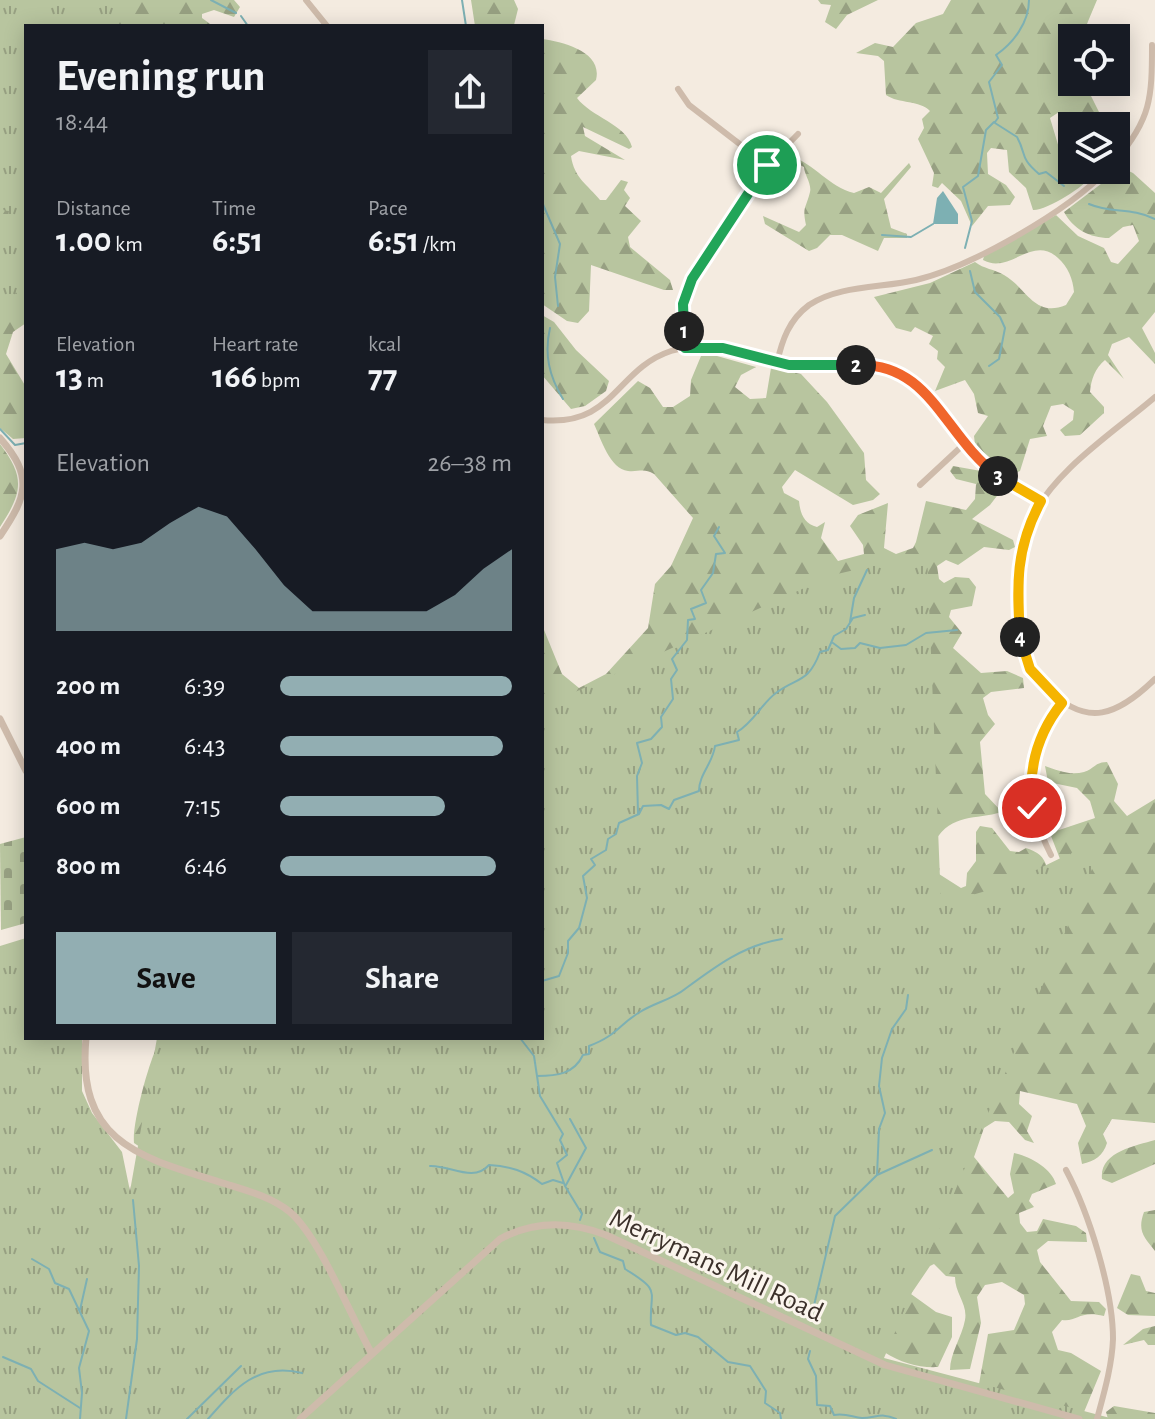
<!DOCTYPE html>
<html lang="en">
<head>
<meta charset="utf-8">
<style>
	:root { --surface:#171b24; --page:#242831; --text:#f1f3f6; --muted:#9ea1a6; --accent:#92aeb2 }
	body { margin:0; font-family:"Alegreya Sans",sans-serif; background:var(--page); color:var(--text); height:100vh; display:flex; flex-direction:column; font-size:30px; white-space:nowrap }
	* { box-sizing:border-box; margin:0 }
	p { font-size:26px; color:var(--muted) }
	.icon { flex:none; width:44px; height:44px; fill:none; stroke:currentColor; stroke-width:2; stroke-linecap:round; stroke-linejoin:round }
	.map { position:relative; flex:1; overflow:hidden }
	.sheet { position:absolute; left:24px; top:24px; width:520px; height:1016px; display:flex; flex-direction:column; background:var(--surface); border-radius:0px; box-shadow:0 4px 20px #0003 }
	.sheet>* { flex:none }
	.tools { position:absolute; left:1058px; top:24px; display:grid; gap:16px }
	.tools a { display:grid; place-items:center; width:72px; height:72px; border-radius:0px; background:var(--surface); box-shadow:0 4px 20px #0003; font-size:40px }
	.pin { position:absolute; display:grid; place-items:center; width:68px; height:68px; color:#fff; margin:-34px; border:4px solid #fff; border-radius:50%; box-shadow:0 2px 8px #0007 }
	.km { position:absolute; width:40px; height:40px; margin:-20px; border-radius:50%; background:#222; color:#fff; font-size:22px; line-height:40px; text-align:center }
	.round { display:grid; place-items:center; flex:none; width:84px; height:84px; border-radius:0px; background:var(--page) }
	.overview { display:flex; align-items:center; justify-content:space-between; height:136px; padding:0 32px }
	h1 { font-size:44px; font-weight:700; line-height:60px }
	.figures { display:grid; grid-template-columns:repeat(3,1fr); gap:12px; height:136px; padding:8px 32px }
	.figures div { display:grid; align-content:center }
	.figures b { font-size:34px; font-weight:700 }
	.figures small { font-size:22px; font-weight:400 }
	.figures p { font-size:22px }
	.chart { height:224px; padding:16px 32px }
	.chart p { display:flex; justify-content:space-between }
	.chart svg { width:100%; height:144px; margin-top:8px; fill:var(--accent); opacity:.7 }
	.cta { display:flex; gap:16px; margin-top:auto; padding:16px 32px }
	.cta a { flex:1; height:92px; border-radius:0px; background:var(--accent); color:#111; font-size:32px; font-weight:700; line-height:92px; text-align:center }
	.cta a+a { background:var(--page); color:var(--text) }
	ul { padding:0 32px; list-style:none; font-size:26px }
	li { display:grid; grid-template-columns:128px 96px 1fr; align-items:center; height:60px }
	li i { height:20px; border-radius:10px; background:var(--accent) }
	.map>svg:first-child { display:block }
	.forest { fill:url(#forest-firs) }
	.cemetery { fill:url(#cemetery-stones) }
	.park { fill:url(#park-tufts) }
	.water { fill:#7db0b3 }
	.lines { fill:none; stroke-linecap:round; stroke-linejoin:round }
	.stream { stroke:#7db0b3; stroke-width:2 }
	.minor { stroke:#cebbab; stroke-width:6 }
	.tertiary { stroke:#cebbab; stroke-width:7 }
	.split-1-casing { stroke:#fff; stroke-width:16 }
	.split-2-casing { stroke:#fff; stroke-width:16 }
	.split-3-casing { stroke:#fff; stroke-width:16 }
	.split-4-casing { stroke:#fff; stroke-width:16 }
	.split-5-casing { stroke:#fff; stroke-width:16 }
	.split-1 { stroke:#22a559; stroke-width:10 }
	.split-2 { stroke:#22a559; stroke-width:10 }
	.split-3 { stroke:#f0652b; stroke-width:10 }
	.split-4 { stroke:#f5b400; stroke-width:10 }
	.split-5 { stroke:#f5b400; stroke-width:10 }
	.labels { text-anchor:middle; stroke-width:6; stroke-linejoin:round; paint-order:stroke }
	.street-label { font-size:28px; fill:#3b302a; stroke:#fbf5ed }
</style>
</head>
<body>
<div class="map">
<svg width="1155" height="1419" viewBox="0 0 1155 1419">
	<defs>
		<pattern id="forest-firs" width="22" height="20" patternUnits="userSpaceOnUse" patternTransform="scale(2)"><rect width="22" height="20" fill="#b8c59f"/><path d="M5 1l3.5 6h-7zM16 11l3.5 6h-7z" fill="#97a082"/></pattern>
		<pattern id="cemetery-stones" width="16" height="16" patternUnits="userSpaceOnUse" patternTransform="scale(2)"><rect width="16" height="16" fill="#b8c59f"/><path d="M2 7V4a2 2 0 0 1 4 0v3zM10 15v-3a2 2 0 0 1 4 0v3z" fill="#97a082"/></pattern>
		<pattern id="park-tufts" width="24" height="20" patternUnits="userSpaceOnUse" patternTransform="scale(2)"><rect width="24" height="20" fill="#b8c59f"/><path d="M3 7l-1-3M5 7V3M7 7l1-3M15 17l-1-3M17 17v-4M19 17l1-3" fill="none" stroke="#97a082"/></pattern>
	</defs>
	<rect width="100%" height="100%" fill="#f4ebe0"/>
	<!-- forest -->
	<path class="forest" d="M 0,0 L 234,0 L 240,7 L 234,17 L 214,10 L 202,14 L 202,18 L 213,26 L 26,26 L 26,323 L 13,332 L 6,354 L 26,387 L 26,438 L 13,439 L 0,428 Z
		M 471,0 L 514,0 L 518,9 L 514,25 L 475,26 Z
		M 818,0 L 878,0 L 847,15 L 836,29 L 825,22 L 831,5 L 821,4 Z
		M 951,0 L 1097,0 L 1081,38 L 1072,38 L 1072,82 L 1084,82 L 1106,126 L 1091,126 L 1059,112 L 1050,118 L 1059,148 L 1072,158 L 1072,170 L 1090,170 L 1092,175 C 1086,186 1046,211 1033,210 L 1026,188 L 1009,172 L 1007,150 L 991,148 L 987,153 L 988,174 L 1006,185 L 1015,197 L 1010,205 L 988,206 L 972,226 L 961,201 L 942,183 L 938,188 L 932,186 L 934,173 L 918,139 L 924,128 L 922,119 L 930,111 C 920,100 899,104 886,95 L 884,61 L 878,56 L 856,53 L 875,43 L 893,47 L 916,23 L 943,14 Z
		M 542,39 C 564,42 603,52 596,80 L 577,98 C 591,117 626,124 632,147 L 629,149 L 583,127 L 585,136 L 625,160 L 579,151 L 571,156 C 574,178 588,185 600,200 L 606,200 L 621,180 L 628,182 L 624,190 L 630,198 L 625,206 L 641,221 L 628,237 L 630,247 L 670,280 L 673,290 L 664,290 L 591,265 L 589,311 L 578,323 L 567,321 L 542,304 Z
		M 790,156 C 814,163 829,187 854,193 L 869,187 L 881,193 L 909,163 L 911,167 L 884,199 L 891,228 L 907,234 L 907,238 L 884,238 L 878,251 L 842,235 L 830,235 L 817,248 L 809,251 L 765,224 L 763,216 L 799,232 L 806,225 C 802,206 806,209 810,192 C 812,184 804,174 804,167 L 794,162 Z
		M 1122,168 L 1133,173 L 1155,193 L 1155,312 L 1142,328 L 1155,353 L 1155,364 L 1129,337 L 1112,344 L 1108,355 L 1124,379 L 1105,360 C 1095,368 1091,380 1090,392 L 1104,407 L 1104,413 L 1080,435 L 1065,436 L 1060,430 L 1073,420 L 1074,411 L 1063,404 L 1051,406 L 1043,426 L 1047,436 L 1030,439 L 1020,471 L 1011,475 L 1014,478 L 975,445 L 974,436 L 988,416 L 978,413 L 974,394 L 965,380 L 935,391 L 945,367 L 937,359 L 938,351 L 929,344 L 933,336 L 915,327 L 911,332 L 896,328 L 874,297 L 930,283 L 975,262 C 984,269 994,269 1004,275 C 1027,288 1034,318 1066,305 L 1074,292 C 1073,279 1068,267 1058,258 C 1032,234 1010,275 983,260 L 984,256 L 1056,215 L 1078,236 L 1104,248 L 1111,262 L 1118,264 L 1139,241 L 1133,225 L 1123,227 L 1109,238 C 1090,238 1073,229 1064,212 Z
		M 542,315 L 554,322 L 576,350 L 609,381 L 606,391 L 585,406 L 571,409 L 542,375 Z
		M 701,356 L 717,356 L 756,367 L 741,375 L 735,387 L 750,399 L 766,398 L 771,368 L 801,374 L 827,402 L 864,453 L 866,480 L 880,494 L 873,500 L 853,505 L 795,470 L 782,487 L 784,493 L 799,501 C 800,513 804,524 817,527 L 825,522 L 821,538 L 838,561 L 864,554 L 863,545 L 850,526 L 858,515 L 888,503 L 884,548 L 896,554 L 913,548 L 916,542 L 926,501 L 966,510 L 975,499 L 976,484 L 956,479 L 950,471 L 953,466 L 981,471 L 1003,488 L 990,505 L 972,519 L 1013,540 L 1015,547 L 1009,550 L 984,547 L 958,565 L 946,560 L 937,566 L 939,579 L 944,583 L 955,577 L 969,578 L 976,587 L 972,606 L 951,610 L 949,617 L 962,633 L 953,648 L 981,673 L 1007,671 L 1023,678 L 1024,688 L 991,692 L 983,698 L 988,715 L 995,724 L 980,742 L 985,794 L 1002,812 C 975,820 952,813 935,841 L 939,874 L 961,888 L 966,886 L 967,873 L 976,861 L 976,832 L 980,826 L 992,828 L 1010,851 L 1019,852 L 1026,848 C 1038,852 1044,856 1047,868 L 1060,859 L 1051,836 L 1053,832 L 1095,818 L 1090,801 L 1077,788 L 1048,782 L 1045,766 C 1057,770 1070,776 1084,772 C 1094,769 1095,762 1107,762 L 1118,784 L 1114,801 L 1127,816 L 1155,799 L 1155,1123 L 1112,1119 L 1103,1134 L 1107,1143 C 1103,1156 1095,1161 1082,1164 L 1078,1143 L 1086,1126 L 1077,1104 L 1020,1091 L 1019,1104 L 1032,1116 L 1027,1131 L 1034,1143 L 1025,1140 L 1009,1122 L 995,1121 L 984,1128 L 974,1157 L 1008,1198 L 1014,1193 L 1010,1174 L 1014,1153 C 1030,1156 1052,1169 1056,1184 L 1032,1194 L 1029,1201 L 1034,1207 L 1019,1213 L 1020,1223 L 1027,1232 L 1037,1231 L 1043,1219 L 1076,1226 L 1086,1233 L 1087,1242 L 1048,1241 L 1037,1250 L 1040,1262 L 1071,1301 L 1099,1302 L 1106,1309 L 1104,1316 C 1079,1310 1078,1322 1062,1320 L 1052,1332 L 1058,1350 L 1071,1353 L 1101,1371 L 1084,1412 L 979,1384 L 988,1334 L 1014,1330 L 1025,1304 L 1024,1295 L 1002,1282 L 985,1285 L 977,1297 L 981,1323 L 970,1369 L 950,1370 C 950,1353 962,1337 965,1320 C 968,1304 955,1294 955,1277 L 946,1276 L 934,1264 L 930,1266 L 911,1294 L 936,1312 L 952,1317 L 952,1337 L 938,1367 C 919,1368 901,1363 884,1352 L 143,1149 L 134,1143 C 132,1124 148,1066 156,1049 L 542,1038 L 542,625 L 562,674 L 579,688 L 606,674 L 648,628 L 655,584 L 671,566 L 693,518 L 654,474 C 644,468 639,472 628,471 C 610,469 601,439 594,424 L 638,381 L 650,388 L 663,407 L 673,407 L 690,396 L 691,380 Z
		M 0,444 C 26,478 22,493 0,527 Z
		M 1155,1140 L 1155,1164 L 1112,1183 L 1102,1179 C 1099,1152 1135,1146 1155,1140 Z
		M 1155,1210 L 1155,1251 C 1144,1237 1137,1231 1144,1212 Z
		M 1131,1274 L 1140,1276 L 1146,1291 L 1155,1293 L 1155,1316 L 1128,1315 L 1117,1308 Z
		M 1155,1326 L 1155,1345 L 1148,1345 L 1144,1340 L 1123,1345 L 1143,1329 Z
		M 1114,1406 L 1155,1413 L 1155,1419 L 1108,1419 L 1106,1412 Z"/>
	<!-- cemetery -->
	<path class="cemetery" d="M 26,837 L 26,923 L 1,930 L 0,844 Z"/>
	<!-- park -->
	<path class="park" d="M 0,0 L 123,0 L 113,26 L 26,26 L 26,264 L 0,336 L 0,262 L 9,211 L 0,210 Z
		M 927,553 L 941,904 L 1003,886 L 1106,836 L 884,1358 L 1114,1419 L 0,1419 L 0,946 L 26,938 L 26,1038 L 82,1038 L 82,1091 L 92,1113 L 122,1152 L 130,1191 L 157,1038 L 542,1038 L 542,707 L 833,575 Z"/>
	<!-- water -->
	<path class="water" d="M 943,191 L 958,214 L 958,224 L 933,224 L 937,198 Z"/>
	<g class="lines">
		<!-- stream -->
		<path class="stream" d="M 211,0 L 236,13
			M 462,0 L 466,26
			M 241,16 L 248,26
			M 995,122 L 998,118 L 989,82 L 1002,65 L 996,55 C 1013,43 1029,23 1029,0
			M 995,123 L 1017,137 C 1027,155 1019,157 1039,174 L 1046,172 L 1064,186
			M 542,202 L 560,244 L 555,277 L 558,306
			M 1089,204 C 1112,214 1130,207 1155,219
			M 882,235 L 911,237 L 933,224
			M 965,248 L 972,221 L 963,187 L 978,176 L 986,130 L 994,122
			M 970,271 L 975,292 L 1000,317 L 1005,328 L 999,359 L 989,366
			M 550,328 C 544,354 549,376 563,399
			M 0,429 L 15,445 L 26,443
			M 850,622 L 854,598 L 867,570
			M 833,643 L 841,649 L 855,648 L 860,643 L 880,648 L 906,645 L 926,633 L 957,630
			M 638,813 L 637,776 L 642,763 L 637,743 L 651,739 L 662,727 L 661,717 L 673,699 L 671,679 L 677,670 L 672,659 L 687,640 L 688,620 L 695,619 L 691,609 L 706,603 L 701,590 L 713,573 L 716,554 L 725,553 L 714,536 L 719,527
			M 542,981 L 559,976 L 568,953 L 568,941 L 579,928 L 587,898 L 583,876 L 595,865 L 591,859 L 606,850 L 608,839 L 616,834 L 619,823 L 639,814 L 643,806 L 661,805 L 669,809 L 674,800 L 699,791 C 699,774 713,763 715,746 L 739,740 L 737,732 C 753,723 763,702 776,693 C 797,677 808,684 820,652 L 828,650 L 834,636 L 846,629 L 853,618 L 865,615
			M 520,1038 L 534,1056 L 540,1096 L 563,1134 L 560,1140 L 567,1155 L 557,1163 L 565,1186 L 582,1214 L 580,1220
			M 537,1076 C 557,1076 574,1074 583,1055 L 589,1054 L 589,1046 C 618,1035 618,1025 640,1012 C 654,1003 673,999 685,989 C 716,966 744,945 782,939
			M 430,1166 C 450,1165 473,1183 489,1165 C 510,1166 525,1171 542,1184 L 553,1180 L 563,1183
			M 877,1175 L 879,1129 L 885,1113 L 879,1086 L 882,1058 L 892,1029 L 906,1009 L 908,995
			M 566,1185 L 586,1148 L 570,1119
			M 594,1238 L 600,1252 L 623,1261 L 625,1269 C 663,1292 649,1290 651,1325 L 676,1335 L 685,1333 L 698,1337 L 728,1362 L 750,1366 L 766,1391 L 765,1403 L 780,1413 L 781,1419
			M 32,1259 L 49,1269 L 55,1283 L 69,1289 L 89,1331 L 79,1368 L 82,1393 L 80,1419
			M 80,1310 L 87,1279
			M 812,1314 L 835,1216 L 877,1175 L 932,1150
			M 810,1351 L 808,1359 L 816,1376 L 817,1405 L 830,1406 L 834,1415 C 846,1413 852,1417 862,1418 C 875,1418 882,1412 896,1419
			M 3,1357 L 31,1369 L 38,1381 L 80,1408
			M 126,1419 L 137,1339 L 139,1266 L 133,1200
			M 187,1419 L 241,1366
			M 208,1419 C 235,1388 258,1362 302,1373"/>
		<!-- minor -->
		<path class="minor" d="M 306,0 L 327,26
			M 678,89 L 689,105 L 767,165
			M 1116,160 C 1151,119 1152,98 1152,45
			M 685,348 L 683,304 L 692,279 L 756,177 L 798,134
			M 777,363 C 782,340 789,320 809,305 C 839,285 882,288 916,280 C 971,267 1068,211 1107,170
			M 1155,397 C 1113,433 1054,470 1030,521 C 1014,555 1013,617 1023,653 C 1027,667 1037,678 1047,688 C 1087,729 1118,715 1155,679
			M 542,420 C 614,427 616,369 671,351 C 714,338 749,361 790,365 C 829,369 876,354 910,377 C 932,391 946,424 962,444 C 983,470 1012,485 1041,501
			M 920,485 L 963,445
			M 1051,855 C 1023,800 1023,753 1062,703
			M 1066,1170 C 1089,1213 1113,1290 1113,1339 C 1112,1366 1104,1393 1097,1419"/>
		<!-- tertiary -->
		<path class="tertiary" d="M 0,438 C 34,477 27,496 0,536
			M 0,719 L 26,771
			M 86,1038 C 76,1146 144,1158 229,1185 C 249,1191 273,1198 290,1212 C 320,1238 351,1317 372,1354
			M 300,1419 L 500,1239 C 535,1220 570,1221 606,1235 L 885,1365 L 1079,1419"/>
	</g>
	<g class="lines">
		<!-- split-1 casing -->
		<g class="split-1-casing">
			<path id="split-1" d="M 684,331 L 683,304 L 692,279 L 767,165"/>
		</g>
		<!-- split-2 casing -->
		<g class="split-2-casing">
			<path id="split-2" d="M 684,331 L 685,348 L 723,348 L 789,365 L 856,365"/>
		</g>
		<!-- split-3 casing -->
		<g class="split-3-casing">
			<path id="split-3" d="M 856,365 C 931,362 943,435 998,476"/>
		</g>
		<!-- split-4 casing -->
		<g class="split-4-casing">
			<path id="split-4" d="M 998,476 L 1041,501 C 1015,549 1017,585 1020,637"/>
		</g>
		<!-- split-5 casing -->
		<g class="split-5-casing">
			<path id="split-5" d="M 1020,637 L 1030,669 L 1062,703 C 1037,734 1028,769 1032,808"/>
		</g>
		<!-- split-1 -->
		<use href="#split-1" class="split-1"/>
		<!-- split-2 -->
		<use href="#split-2" class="split-2"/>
		<!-- split-3 -->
		<use href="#split-3" class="split-3"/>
		<!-- split-4 -->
		<use href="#split-4" class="split-4"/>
		<!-- split-5 -->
		<use href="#split-5" class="split-5"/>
	</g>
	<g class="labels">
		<!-- street labels -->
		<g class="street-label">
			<text transform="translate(717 1264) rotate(25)" y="10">Merrymans Mill Road</text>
		</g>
	</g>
</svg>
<div class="tools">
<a><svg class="icon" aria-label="locate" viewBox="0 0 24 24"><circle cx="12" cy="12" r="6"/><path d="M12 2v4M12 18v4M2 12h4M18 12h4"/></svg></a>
<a><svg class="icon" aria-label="layers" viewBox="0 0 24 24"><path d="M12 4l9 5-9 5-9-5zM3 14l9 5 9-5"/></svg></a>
</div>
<div class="pin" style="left:767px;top:165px;background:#1e9e55"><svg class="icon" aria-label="arrive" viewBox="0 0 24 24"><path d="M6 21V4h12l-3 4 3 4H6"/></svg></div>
<div class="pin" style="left:1032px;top:808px;background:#d93025"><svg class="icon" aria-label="check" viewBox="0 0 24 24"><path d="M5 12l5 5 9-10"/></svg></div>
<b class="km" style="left:684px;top:331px">1</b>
<b class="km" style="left:856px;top:365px">2</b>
<b class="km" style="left:998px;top:476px">3</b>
<b class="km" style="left:1020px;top:637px">4</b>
<section class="sheet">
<div class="overview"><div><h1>Evening run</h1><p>18:44</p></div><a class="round"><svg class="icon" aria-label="share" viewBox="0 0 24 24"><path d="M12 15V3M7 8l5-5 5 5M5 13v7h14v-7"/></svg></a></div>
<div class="figures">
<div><p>Distance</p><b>1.00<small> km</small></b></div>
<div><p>Time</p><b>6:51</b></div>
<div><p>Pace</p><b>6:51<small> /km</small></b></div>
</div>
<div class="figures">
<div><p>Elevation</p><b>13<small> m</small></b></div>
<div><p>Heart rate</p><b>166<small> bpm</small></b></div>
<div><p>kcal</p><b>77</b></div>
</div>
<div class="chart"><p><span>Elevation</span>26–38 m</p>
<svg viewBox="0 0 160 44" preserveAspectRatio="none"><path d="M0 44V19L10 17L20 19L30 17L40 11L50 6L60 9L70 19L80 30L90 38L100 38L110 38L120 38L130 38L140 33L150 25L160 19V44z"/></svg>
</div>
<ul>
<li><b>200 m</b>6:39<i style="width:100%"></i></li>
<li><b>400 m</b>6:43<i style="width:96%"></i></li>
<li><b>600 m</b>7:15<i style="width:71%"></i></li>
<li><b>800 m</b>6:46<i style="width:93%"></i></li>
</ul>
<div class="cta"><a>Save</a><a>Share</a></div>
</section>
</div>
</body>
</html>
